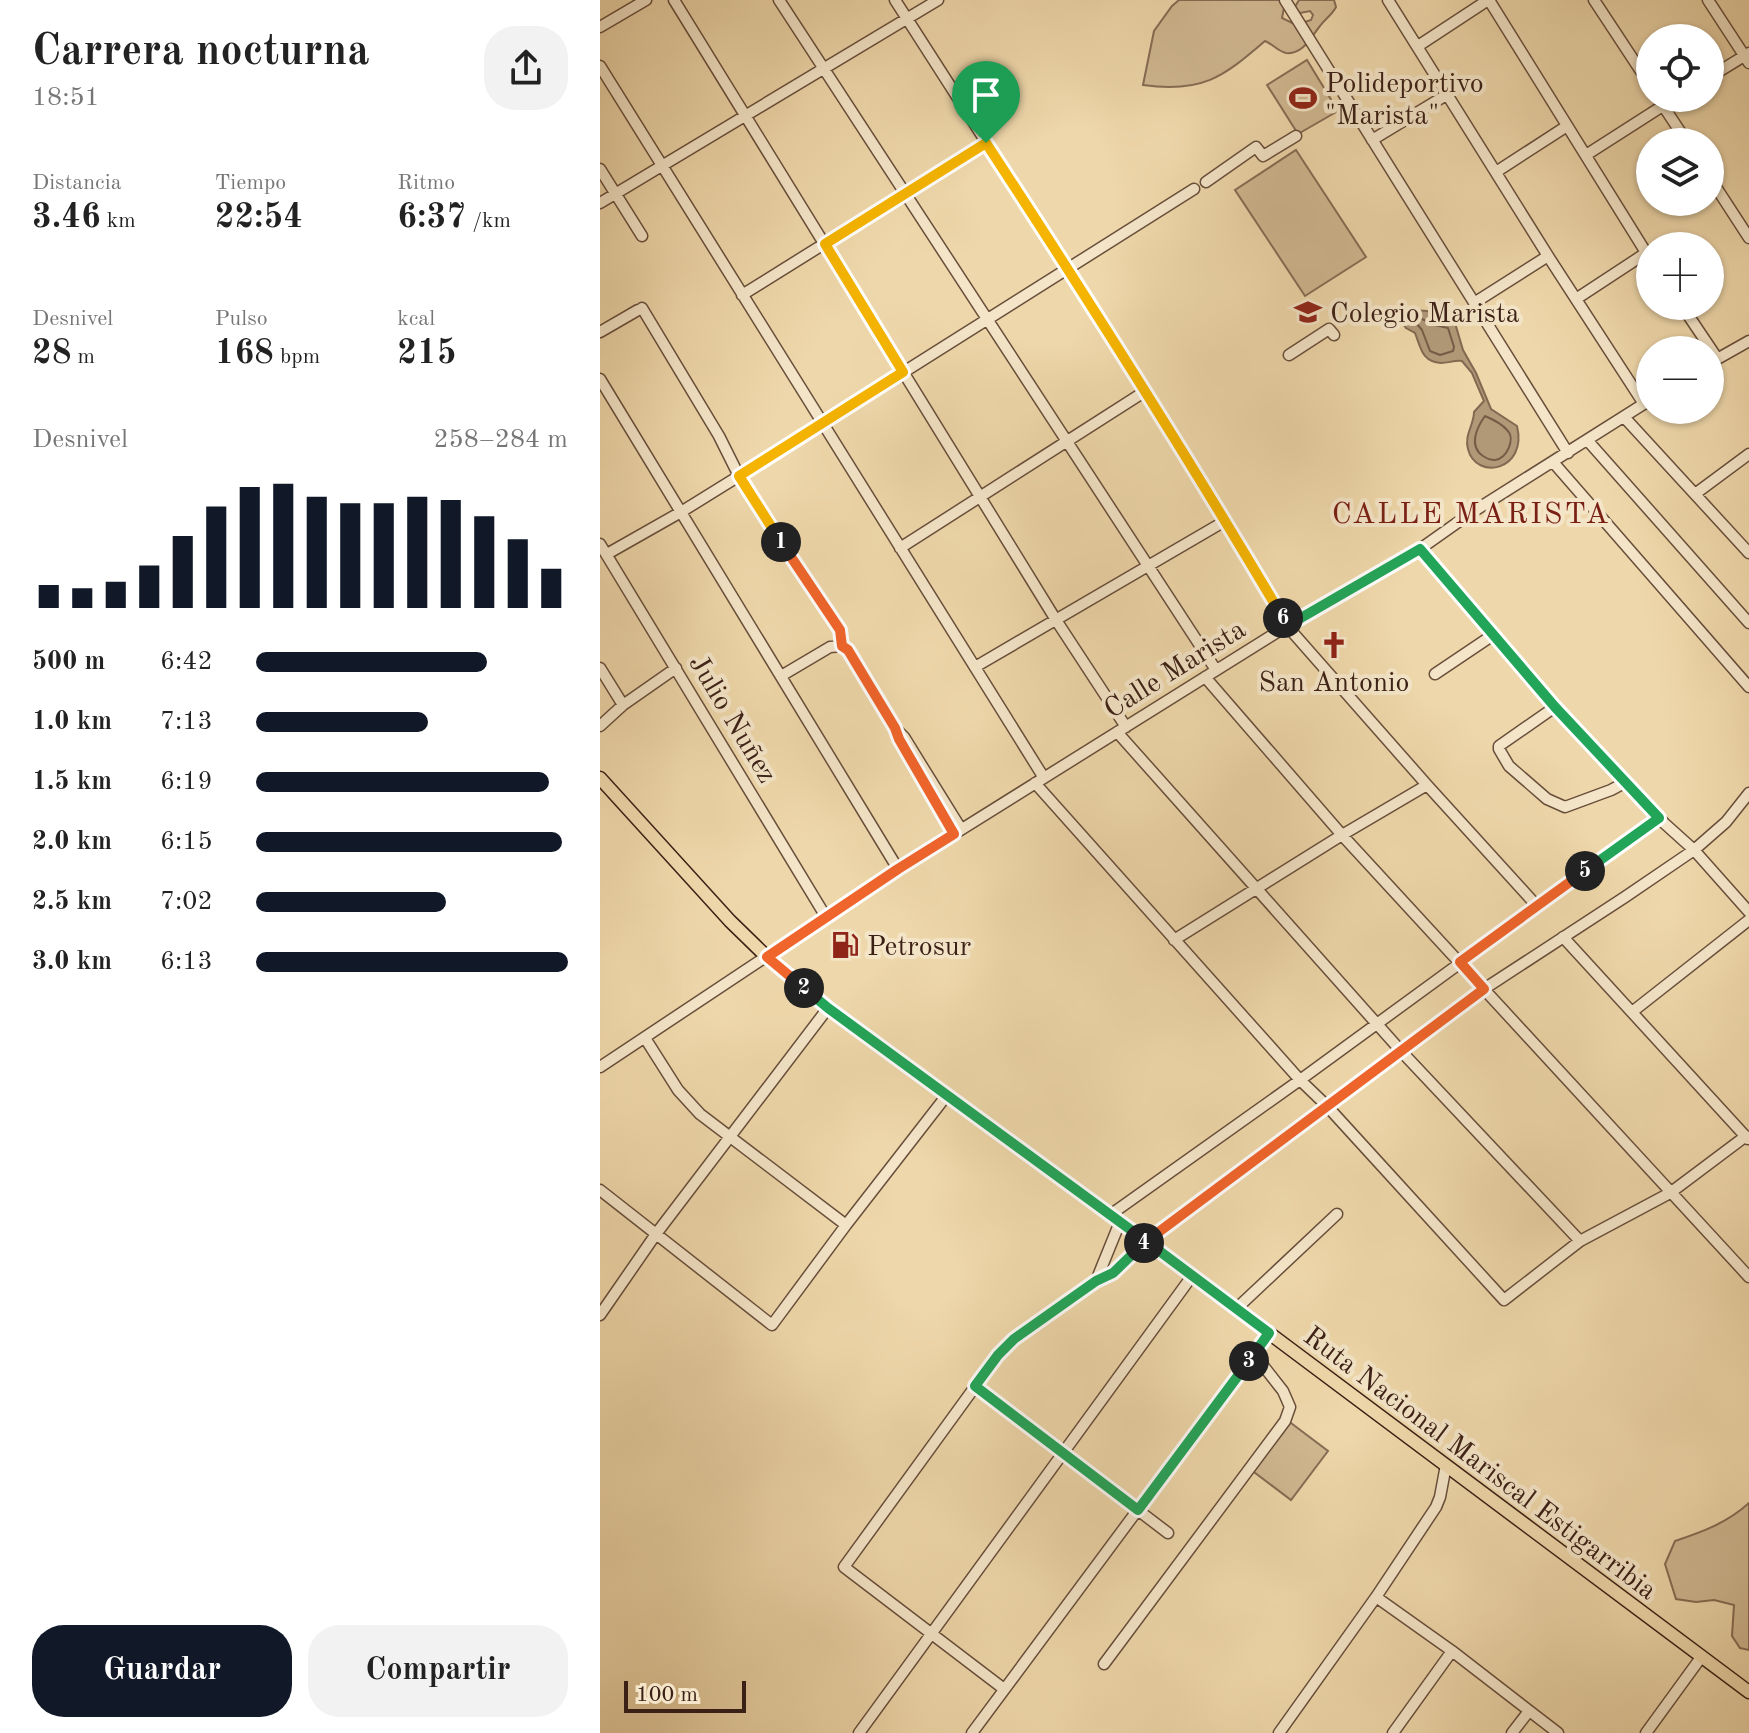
<!DOCTYPE html>
<html lang="es">
<head>
<meta charset="utf-8">
<style>
	:root { --surface:#fff; --page:#f2f2f2; --text:#222; --muted:#767676; --accent:#111827 }
	body { margin:0; font-family:"Old Standard TT",serif; background:var(--page); color:var(--text); height:100vh; display:flex; flex-direction:column; font-size:30px; white-space:nowrap }
	* { box-sizing:border-box; margin:0 }
	p { font-size:26px; color:var(--muted) }
	.icon { flex:none; width:44px; height:44px; fill:none; stroke:currentColor; stroke-width:2; stroke-linecap:round; stroke-linejoin:round }
	.map { position:relative; flex:1; overflow:hidden }
	.details { display:flex; flex-direction:column; background:var(--surface); width:600px }
	.details>* { flex:none }
	.controls { position:absolute; left:1036px; top:24px; display:grid; gap:16px }
	.controls a { display:grid; place-items:center; width:88px; height:88px; border-radius:50%; background:var(--surface); box-shadow:0 2px 6px #0004; font-size:40px }
	.scale { position:absolute; left:24px; bottom:20px; width:122px; box-sizing:border-box; padding-left:8px; border:4px solid #3b2016; border-top:0; font-size:22px; line-height:28px; white-space:nowrap; color:#3b2016; -webkit-text-stroke:6px #f4e5c8; paint-order:stroke }
	.pin { position:absolute; display:grid; place-items:center; width:68px; height:68px; color:#fff; margin:-82px -34px; border-radius:50% 50% 50% 0; rotate:-45deg; box-shadow:0 0 8px #0007 }
	.pin .icon { rotate:45deg }
	.km { position:absolute; width:40px; height:40px; margin:-20px; border-radius:50%; background:#222; color:#fff; font-size:22px; line-height:40px; text-align:center }
	.round { display:grid; place-items:center; flex:none; width:84px; height:84px; border-radius:32px; background:var(--page) }
	.headline { display:flex; align-items:center; justify-content:space-between; height:136px; padding:0 32px }
	h1 { font-size:44px; font-weight:700; line-height:60px }
	.metrics { display:grid; grid-template-columns:repeat(3,1fr); gap:12px; height:136px; padding:8px 32px }
	.metrics div { display:grid; align-content:center }
	.metrics b { font-size:34px; font-weight:700 }
	.metrics small { font-size:22px; font-weight:400 }
	.metrics p { font-size:22px }
	.chart { height:224px; padding:16px 32px }
	.chart p { display:flex; justify-content:space-between }
	.chart svg { width:100%; height:144px; margin-top:8px; stroke:var(--accent); stroke-width:6 }
	.primary-button { display:flex; gap:16px; margin-top:auto; padding:16px 32px }
	.primary-button a { flex:1; height:92px; border-radius:32px; background:var(--accent); color:#fff; font-size:32px; font-weight:700; line-height:92px; text-align:center }
	.primary-button a+a { background:var(--page); color:var(--text) }
	ul { padding:0 32px; list-style:none; font-size:26px }
	li { display:grid; grid-template-columns:128px 96px 1fr; align-items:center; height:60px }
	li i { height:20px; border-radius:10px; background:var(--accent) }
	main { display:flex; flex:1; min-height:0 }
	.map>svg:first-child { display:block }
	.green { fill:#d0b891; stroke:#866c54; stroke-width:2 }
	.water { fill:#b19978; stroke:#826951; stroke-width:2 }
	.lines { fill:none; stroke-linecap:round; stroke-linejoin:round }
	.shore { stroke:#765c47; stroke-width:2 }
	.minor-casing { stroke:#684e3b; stroke-width:13 }
	.major-casing { stroke:#3b2016; stroke-width:15 }
	.minor { stroke:#f4e5c8; stroke-width:10 }
	.major { stroke:#eed7aa; stroke-width:12 }
	.split-1-casing { stroke:#fff; stroke-width:16 }
	.split-2-casing { stroke:#fff; stroke-width:16 }
	.split-3-casing { stroke:#fff; stroke-width:16 }
	.split-4-casing { stroke:#fff; stroke-width:16 }
	.split-5-casing { stroke:#fff; stroke-width:16 }
	.split-6-casing { stroke:#fff; stroke-width:16 }
	.split-7-casing { stroke:#fff; stroke-width:16 }
	.split-1 { stroke:#f5b400; stroke-width:10 }
	.split-2 { stroke:#f0652b; stroke-width:10 }
	.split-3 { stroke:#22a559; stroke-width:10 }
	.split-4 { stroke:#22a559; stroke-width:10 }
	.split-5 { stroke:#f0652b; stroke-width:10 }
	.split-6 { stroke:#22a559; stroke-width:10 }
	.split-7 { stroke:#f5b400; stroke-width:10 }
	.labels { text-anchor:middle; stroke-width:8; stroke-linejoin:round; paint-order:stroke }
	.poi-label { font-size:28px; fill:#3b2016; stroke:#f4e5c8; text-anchor:start }
	.street-label { font-size:28px; fill:#3b2016; stroke:#f4e5c8 }
	.neighbourhood-label { font-size:30px; letter-spacing:2px; fill:#7a1f14; stroke:#f4e5c8 }
</style>
</head>
<body>
<main>
<section class="details">
<div class="headline"><div><h1>Carrera nocturna</h1><p>18:51</p></div><a class="round"><svg class="icon" aria-label="share" viewBox="0 0 24 24"><path d="M12 15V3M7 8l5-5 5 5M5 13v7h14v-7"/></svg></a></div>
<div class="metrics">
<div><p>Distancia</p><b>3.46<small> km</small></b></div>
<div><p>Tiempo</p><b>22:54</b></div>
<div><p>Ritmo</p><b>6:37<small> /km</small></b></div>
</div>
<div class="metrics">
<div><p>Desnivel</p><b>28<small> m</small></b></div>
<div><p>Pulso</p><b>168<small> bpm</small></b></div>
<div><p>kcal</p><b>215</b></div>
</div>
<div class="chart"><p><span>Desnivel</span>258–284 m</p>
<svg viewBox="0 0 160 44" preserveAspectRatio="none"><path d="M5 44V37M15 44V38M25 44V36M35 44V31M45 44V22M55 44V13M65 44V7M75 44V6M85 44V10M95 44V12M105 44V12M115 44V10M125 44V11M135 44V16M145 44V23M155 44V32"/></svg>
</div>
<ul>
<li><b>500 m</b>6:42<i style="width:74%"></i></li>
<li><b>1.0 km</b>7:13<i style="width:55%"></i></li>
<li><b>1.5 km</b>6:19<i style="width:94%"></i></li>
<li><b>2.0 km</b>6:15<i style="width:98%"></i></li>
<li><b>2.5 km</b>7:02<i style="width:61%"></i></li>
<li><b>3.0 km</b>6:13<i style="width:100%"></i></li>
</ul>
<div class="primary-button"><a>Guardar</a><a>Compartir</a></div>
</section>
<div class="map">
<svg width="1149" height="1733" viewBox="0 0 1149 1733">
	<rect width="100%" height="100%" fill="#eed7aa"/>
	<filter id="stains"><feTurbulence type="fractalNoise" baseFrequency=".0025" numOctaves="4"/><feColorMatrix values="0 0 0 0 .2 0 0 0 0 .09 0 0 0 0 .02 0 0 0 .5 -.17"/></filter>
	<radialGradient id="worn" r=".72"><stop offset=".6" stop-color="#630" stop-opacity="0"/><stop offset="1" stop-color="#630" stop-opacity=".3"/></radialGradient>
	<!-- green -->
	<path class="green" d="M 579,0 L 680,0 L 684,8 L 682,18 L 696,25 L 711,20 L 713,15 L 710,11 L 700,13 L 693,10 L 699,0 L 734,0 L 736,7 C 732,15 725,19 720,26 C 711,37 703,55 686,53 C 677,51 673,44 665,41 C 622,78 602,93 543,85 L 554,31 L 572,6 Z
		M 707,60 L 738,111 L 698,134 L 667,85 Z
		M 696,150 L 766,257 L 705,296 L 635,190 Z
		M 687,1420 L 728,1451 L 691,1500 L 650,1469 Z
		M 1149,1503 L 1149,1650 L 1140,1648 L 1132,1636 L 1134,1605 L 1114,1600 L 1096,1602 L 1076,1599 L 1065,1564 L 1075,1541 C 1102,1532 1127,1523 1149,1503 Z"/>
	<!-- water -->
	<path class="water" d="M 813,310 L 827,311 L 838,318 L 847,317 L 855,323 L 863,350 L 876,373 L 891,409 L 917,426 C 928,471 876,481 868,449 C 864,435 874,425 874,412 L 884,401 L 872,373 L 862,361 C 854,360 849,363 841,363 C 822,362 821,348 815,333 L 806,328 L 803,324 L 807,316 Z"/>
	<g class="lines">
		<!-- shore -->
		<path class="shore" d="M 822,319 L 835,325 L 848,328 L 854,347 L 853,351 L 840,355 L 830,351 L 822,330 L 817,324 L 818,320 Z
			M 885,416 C 892,419 902,424 907,430 C 916,438 907,459 895,460 C 891,460 886,458 883,456 C 868,446 877,427 885,416 Z"/>
		<!-- minor casing -->
		<g class="minor-casing">
			<path id="minor" d="M 74,0 L 456,620 L 526,727
				M 179,0 L 616,670
				M 295,0 L 467,268 L 625,521 L 687,626 L 827,785 L 937,906
				M 685,0 L 968,453
				M 788,0 L 948,256 L 1044,404
				M 889,0 L 1050,259
				M 994,0 L 1050,85
				M 1108,0 L 1149,63
				M 0,27 L 46,0
				M 818,46 L 888,0
				M 0,66 L 444,778
				M 1110,77 L 1149,53
				M 1058,98 L 1087,142
				M 772,140 L 848,94
				M 986,155 L 1075,98
				M 0,169 L 42,236
				M 896,172 L 967,126
				M 1110,178 L 1149,238
				M 606,182 L 656,147 L 663,156 L 696,136
				M 0,203 L 338,0
				M 142,295 L 386,143
				M 976,299 L 1046,253
				M 874,303 L 948,256
				M 1082,306 L 1117,358
				M 42,308 L 119,436 L 139,476 L 214,593 L 232,617 L 240,630 L 242,646
				M 0,332 L 38,310
				M 689,355 L 729,329 L 734,335
				M 1110,363 L 1149,341
				M 0,379 L 298,869
				M 1024,417 L 1149,553
				M 988,441 L 1149,623
				M 953,462 L 1149,687
				M 1095,494 L 1149,454
				M 0,544 L 226,917
				M 300,548 L 544,392
				M 820,549 L 955,707 L 1064,823 L 1094,850 L 1149,912
				M 7,554 L 81,512 L 139,476 L 594,189
				M 375,667 L 625,521
				M 0,668 L 23,705
				M 835,674 L 893,635
				M 181,676 L 230,647 L 242,646 L 248,650 L 295,728
				M 605,677 L 742,835 L 1149,1277
				M 955,707 L 899,746 L 899,749 L 909,766 L 924,779 L 947,799 L 965,807 L 1011,790 L 1026,782
				M 0,726 L 23,705 L 76,668
				M 517,732 L 801,1051 L 980,1241
				M 435,783 L 700,1080 L 727,1106 L 904,1300 L 980,1241 L 1070,1193 L 1146,1136
				M 354,834 L 299,739 L 295,728 L 304,737 L 361,829
				M 963,937 L 1148,1139
				M 574,940 L 742,835 L 827,785
				M 1032,1012 L 1149,920
				M 45,1038 L 78,1090 L 100,1114 L 246,1225
				M 0,1067 L 298,869 L 687,626 L 820,549 L 871,513 L 1050,400
				M 0,1190 L 172,1325 L 246,1225 L 347,1095
				M 510,1215 L 700,1080 L 1059,818
				M 496,1281 L 520,1222
				M 636,1309 L 737,1214
				M 0,1315 L 56,1234 L 228,1008
				M 375,1386 L 568,1533
				M 776,1597 L 852,1651 L 958,1733
				M 504,1664 L 685,1421 L 690,1407 L 683,1391 L 654,1354
				M 404,1689 L 244,1567 L 398,1355 L 414,1339 L 496,1281 L 513,1273 L 546,1241 L 884,989 L 1025,897 L 1094,850 L 1126,822 L 1149,793
				M 259,1733 L 592,1276
				M 372,1733 L 669,1333
				M 679,1733 L 776,1597 L 836,1507 L 840,1497 L 846,1465
				M 793,1733 L 852,1651
				M 912,1733 L 929,1711
				M 1046,1733 L 1102,1656"/>
		</g>
		<!-- major casing -->
		<g class="major-casing">
			<path id="major" d="M 0,778 L 130,921 L 167,957 L 228,1008 L 546,1241 L 1149,1692"/>
		</g>
		<!-- minor -->
		<use href="#minor" class="minor"/>
		<!-- major -->
		<use href="#major" class="major"/>
	</g>
	<g class="lines">
		<!-- split-1 casing -->
		<g class="split-1-casing">
			<path id="split-1" d="M 181,542 L 139,476 L 303,372 L 225,244 L 386,143"/>
		</g>
		<!-- split-2 casing -->
		<g class="split-2-casing">
			<path id="split-2" d="M 181,542 L 240,630 L 242,646 L 248,650 L 295,728 L 299,739 L 354,834 L 298,869 L 167,957 L 204,988"/>
		</g>
		<!-- split-3 casing -->
		<g class="split-3-casing">
			<path id="split-3" d="M 204,988 L 228,1008 L 546,1241 L 669,1333 L 649,1361"/>
		</g>
		<!-- split-4 casing -->
		<g class="split-4-casing">
			<path id="split-4" d="M 544,1243 L 513,1273 L 496,1281 L 414,1339 L 398,1355 L 375,1386 L 538,1510 L 649,1361"/>
		</g>
		<!-- split-5 casing -->
		<g class="split-5-casing">
			<path id="split-5" d="M 544,1243 L 884,989 L 860,962 L 985,871"/>
		</g>
		<!-- split-6 casing -->
		<g class="split-6-casing">
			<path id="split-6" d="M 683,618 L 687,626 L 820,549 L 955,707 L 1059,818 L 985,871"/>
		</g>
		<!-- split-7 casing -->
		<g class="split-7-casing">
			<path id="split-7" d="M 386,143 C 488,299 588,457 683,618"/>
		</g>
		<!-- split-1 -->
		<use href="#split-1" class="split-1"/>
		<!-- split-2 -->
		<use href="#split-2" class="split-2"/>
		<!-- split-3 -->
		<use href="#split-3" class="split-3"/>
		<!-- split-4 -->
		<use href="#split-4" class="split-4"/>
		<!-- split-5 -->
		<use href="#split-5" class="split-5"/>
		<!-- split-6 -->
		<use href="#split-6" class="split-6"/>
		<!-- split-7 -->
		<use href="#split-7" class="split-7"/>
	</g>
	<!-- icons -->
	<defs>
		<g id="stadium-bare" transform="scale(2.16)"><path d="M0-5a6.5 5 0 1 0 0 10a6.5 5 0 1 0 0-10ZM-3.5-1.8h7v3.6h-7Z" fill="#8f2418" stroke="#f4e5c8" stroke-width="2.5" paint-order="stroke"/></g>
		<g id="school-bare" transform="scale(2.16)"><path d="M0-5L7-2L0 1L-7-2ZM-4 1L0 2.5L4 1V4Q0 6-4 4Z" fill="#8f2418" stroke="#f4e5c8" stroke-width="2.5" paint-order="stroke"/></g>
		<g id="church-bare" transform="scale(2.16)"><path d="M-1.2-6h2.4v3.5h3.3v2.4h-3.3V6h-2.4V-.1h-3.3v-2.4h3.3Z" fill="#8f2418" stroke="#f4e5c8" stroke-width="2.5" paint-order="stroke"/></g>
		<g id="fuel-bare" transform="scale(2.16)"><path d="M-5.5-6h7V0h2V4h1.3V-2.5L3-4.5l.8-.8L6-3V5H2.5V1h-1V6h-7ZM-4.2-4.7v3.2H.2V-4.7Z" fill="#8f2418" stroke="#f4e5c8" stroke-width="2.5" paint-order="stroke"/></g>
	</defs>
	<g fill-rule="evenodd">
		<use href="#stadium-bare" x="703" y="98"/>
		<use href="#school-bare" x="708" y="312"/>
		<use href="#church-bare" x="734" y="645"/>
		<use href="#fuel-bare" x="245" y="945"/>
	</g>
	<g class="labels">
		<!-- poi labels -->
		<g class="poi-label">
			<text x="725" y="92">Polideportivo<tspan x="725" dy="32">"Marista"</tspan></text>
			<text x="730" y="322">Colegio Marista</text>
			<text x="734" y="691" text-anchor="middle">San Antonio</text>
			<text x="267" y="955">Petrosur</text>
		</g>
		<!-- street labels -->
		<g class="street-label">
			<text transform="translate(574 668) rotate(-32)" y="10">Calle Marista</text>
			<text transform="translate(134 718) rotate(59)" y="10">Julio Nuñez</text>
			<text transform="translate(881 1462) rotate(37)" y="10">Ruta Nacional Mariscal Estigarribia</text>
		</g>
		<!-- neighbourhood labels -->
		<g class="neighbourhood-label">
			<text x="871" y="523">CALLE MARISTA</text>
		</g>
	</g>
	<rect width="100%" height="100%" filter="url(#stains)"/>
	<rect width="100%" height="100%" fill="url(#worn)"/>
</svg>
<div class="controls">
<a><svg class="icon" aria-label="locate" viewBox="0 0 24 24"><circle cx="12" cy="12" r="6"/><path d="M12 2v4M12 18v4M2 12h4M18 12h4"/></svg></a>
<a><svg class="icon" aria-label="layers" viewBox="0 0 24 24"><path d="M12 4l9 5-9 5-9-5zM3 14l9 5 9-5"/></svg></a>
<a>+</a>
<a>−</a>
</div>
<div class="scale">100 m</div>
<div class="pin" style="left:386px;top:143px;background:#1e9e55"><svg class="icon" aria-label="arrive" viewBox="0 0 24 24"><path d="M6 21V4h12l-3 4 3 4H6"/></svg></div>
<b class="km" style="left:181px;top:542px">1</b>
<b class="km" style="left:204px;top:988px">2</b>
<b class="km" style="left:649px;top:1361px">3</b>
<b class="km" style="left:544px;top:1243px">4</b>
<b class="km" style="left:985px;top:871px">5</b>
<b class="km" style="left:683px;top:618px">6</b>
</div>
</main>
</body>
</html>
